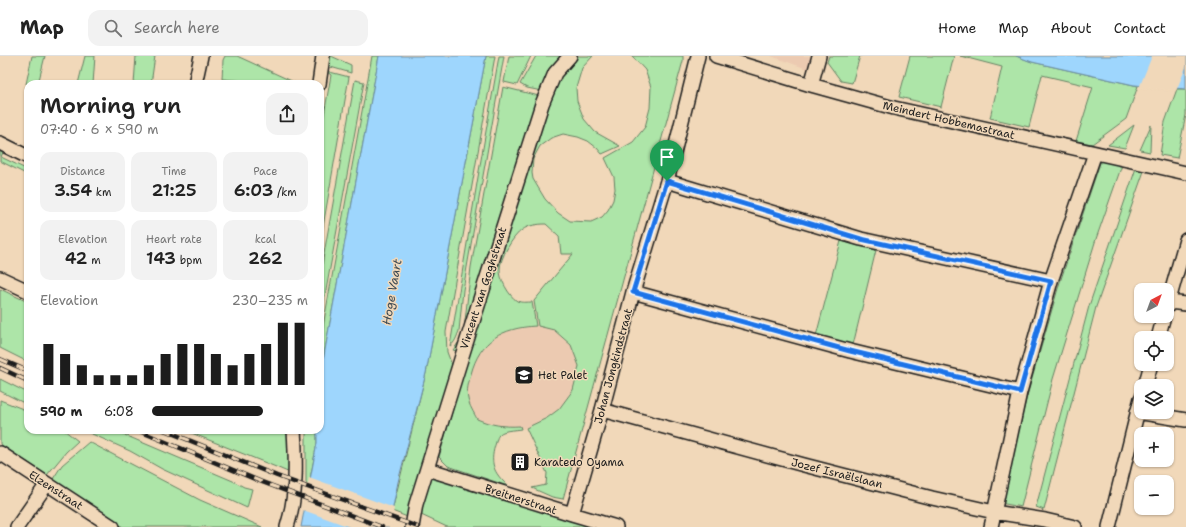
<!DOCTYPE html>
<html lang="en">
<head>
<meta charset="utf-8">
<style>
	:root { --surface:#fff; --page:#f2f2f2; --text:#222; --muted:#767676; --line:#e0e0e0; --accent:#1c1c1c }
	body { margin:0; font-family:"Shantell Sans",sans-serif; background:var(--page); color:var(--text); height:100vh; display:flex; flex-direction:column; font-size:15px; white-space:nowrap }
	* { box-sizing:border-box; margin:0 }
	p { font-size:13px; color:var(--muted) }
	.icon { flex:none; width:22px; height:22px; fill:none; stroke:currentColor; stroke-width:2; stroke-linecap:round; stroke-linejoin:round }
	.map { position:relative; flex:1; overflow:hidden }
	.details { position:absolute; left:24px; top:24px; width:300px; height:354px; display:flex; flex-direction:column; background:var(--surface); border-radius:12px; box-shadow:0 1px 3px #0004 }
	.details>* { flex:none }
	.needle { width:26px; rotate:41deg }
	.controls { position:absolute; left:1134px; top:227px; display:grid; gap:8px }
	.controls a { display:grid; place-items:center; width:40px; height:40px; border-radius:8px; background:var(--surface); box-shadow:0 1px 3px #0004; font-size:20px }
	.pin { position:absolute; display:grid; place-items:center; width:34px; height:34px; color:#fff; margin:-41px -17px; border-radius:50% 50% 50% 0; rotate:-45deg; box-shadow:0 0 4px #0007 }
	.pin .icon { rotate:45deg }
	.round { display:grid; place-items:center; flex:none; width:42px; height:42px; border-radius:12px; background:var(--page) }
	.summary { display:flex; align-items:center; justify-content:space-between; height:68px; padding:0 16px }
	h1 { font-size:22px; font-weight:600; line-height:30px }
	.stats { display:grid; grid-template-columns:repeat(3,1fr); gap:6px; height:68px; padding:4px 16px }
	.stats div { display:grid; align-content:center; border-radius:10px; background:var(--page); text-align:center }
	.stats b { font-size:17px; font-weight:600 }
	.stats small { font-size:11px; font-weight:400 }
	.stats p { font-size:11px }
	.chart { height:112px; padding:8px 16px }
	.chart p { display:flex; justify-content:space-between }
	.chart svg { width:100%; height:72px; margin-top:4px; stroke:var(--accent); stroke-width:6 }
	ul { padding:0 16px; list-style:none; font-size:13px }
	li { display:grid; grid-template-columns:64px 48px 1fr; align-items:center; height:30px }
	li i { height:10px; border-radius:5px; background:var(--accent) }
	header { display:flex; align-items:center; gap:24px; box-sizing:border-box; height:56px; padding:0 20px; background:var(--surface); border-bottom:1px solid var(--line) }
	header strong { font-size:19px }
	nav { display:flex; gap:22px; margin-inline-start:auto; font-size:14px }
	.search { width:280px; height:36px; background:var(--page); display:flex; align-items:center; gap:10px; box-sizing:border-box; padding:0 14px; border-radius:12px; color:var(--muted); font-size:15px }
	.map>svg:first-child { display:block }
	.built { fill:#eccab1 }
	.green { fill:#ade5a8; stroke:#648062 }
	.water { fill:#9ed6fd; stroke:#6a8ca3 }
	.pier { fill:#f1d8b9 }
	.lines { fill:none; stroke-linecap:round; stroke-linejoin:round }
	.minor-casing { stroke:#1c1c1c; stroke-width:16 }
	.minor { stroke:#f1d8b9; stroke-width:13 }
	.rail-casing { stroke:#1c1c1c; stroke-width:4.5 }
	.rail { stroke:#f1d8b9; stroke-width:3; stroke-dasharray:9; stroke-linecap:butt }
	.route-casing { stroke:#fff; stroke-width:8 }
	.route { stroke:#1a73e8; stroke-width:5 }
	.labels { text-anchor:middle; stroke-width:3; stroke-linejoin:round; paint-order:stroke }
	.street-label { font-size:11px; fill:#1c1c1c; stroke:#f1d8b9 }
	.poi-label { font-size:11px; fill:#1c1c1c; stroke:#f1d8b9; text-anchor:start }
	.water-label { font-size:12px; font-style:italic; fill:#3c4a54; stroke:#f1d8b9 }
</style>
</head>
<body>
<header>
<strong>Map</strong>
<div class="search"><svg class="icon" aria-label="search" viewBox="0 0 24 24"><circle cx="10" cy="10" r="6"/><path d="M15 15l6 6"/></svg>Search here</div>
<nav><a>Home</a><a>Map</a><a>About</a><a>Contact</a></nav>
</header>
<div class="map">
<svg width="1186" height="471" viewBox="0 0 1186 471">
	<rect width="100%" height="100%" fill="#f1d8b9"/>
	<filter id="ink" filterUnits="userSpaceOnUse"><feTurbulence type="fractalNoise" baseFrequency=".025" numOctaves="2"/><feDisplacementMap in="SourceGraphic" scale="8" xChannelSelector="R" yChannelSelector="G"/><feConvolveMatrix kernelMatrix="1 2 1 2 8 2 1 2 1" color-interpolation-filters="sRGB"/></filter>
	<g filter="url(#ink)">
		<!-- built -->
		<path class="built" d="M 771,0 L 814,0 L 810,14 Z
			M 536,270 L 554,274 L 571,289 L 579,310 L 573,334 L 559,353 L 547,362 L 526,372 L 521,373 L 520,370 L 503,371 L 491,369 L 477,363 L 467,342 L 469,326 L 472,312 L 479,298 L 486,288 L 499,279 L 509,275 Z"/>
		<!-- green -->
		<path class="green" d="M 32,0 L 45,0 L 38,28 L 26,28 Z
			M 85,0 L 95,0 L 93,28 L 78,28 Z
			M 136,0 L 155,0 L 151,28 L 134,28 Z
			M 225,0 L 237,0 L 298,28 L 259,28 L 259,26 L 222,23 L 223,4 Z
			M 331,0 L 351,9 L 351,17 L 327,10 L 328,2 Z
			M 372,0 L 379,0 L 320,321 L 320,287 Z
			M 486,0 L 495,0 L 446,276 L 447,296 L 453,312 L 410,462 L 392,455 L 426,317 Z
			M 499,0 L 504,0 L 463,234 L 459,275 C 457,280 455,287 450,290 L 478,121 Z
			M 509,0 L 531,0 L 517,29 L 504,26 Z
			M 536,0 L 562,0 L 542,35 L 527,32 L 520,28 Z
			M 576,0 L 593,0 L 582,12 L 576,32 L 577,45 L 584,63 L 595,76 L 620,90 L 602,98 L 597,92 L 588,85 L 578,81 L 563,78 L 551,82 L 540,90 L 533,103 L 532,117 L 533,123 L 545,143 L 558,157 L 570,165 L 591,166 L 602,161 L 608,154 L 613,144 L 615,133 L 614,121 L 605,102 L 633,86 L 645,71 L 650,52 L 651,31 L 645,14 L 632,0 L 683,0 L 683,5 L 563,443 L 552,441 L 532,432 L 546,429 L 547,417 L 526,372 L 547,362 L 559,353 L 573,334 L 579,310 L 571,289 L 554,274 L 538,270 L 534,245 L 573,198 L 561,198 L 559,180 L 546,168 C 538,168 529,169 522,174 C 513,180 500,202 500,213 C 499,222 509,240 517,245 C 522,247 527,246 532,246 L 536,270 C 502,272 480,284 471,318 C 469,325 466,335 468,343 C 469,349 474,357 477,363 C 491,369 504,371 520,370 L 521,373 C 515,374 508,374 503,376 C 498,378 497,382 496,386 C 489,407 493,416 508,430 L 448,410 L 439,401 L 494,211 L 540,68 L 559,22 Z
			M 829,0 L 860,0 L 852,27 L 841,25 L 827,6 Z
			M 910,0 L 954,0 L 941,51 L 899,41 Z
			M 960,0 L 1016,0 L 1032,6 L 1138,30 L 1126,63 L 1092,88 L 1076,85 L 1093,31 L 1042,19 L 1029,71 L 990,62 L 1002,11 Z
			M 326,15 L 349,21 L 320,188 L 320,82 L 331,19 Z
			M 355,24 L 364,26 L 320,267 L 320,220 Z
			M 503,31 L 539,40 L 459,296 L 453,294 L 461,283 L 464,274 L 471,211 Z
			M 1177,33 L 1186,33 L 1186,59 L 1177,102 L 1160,99 L 1165,66 Z
			M 1134,69 L 1125,92 L 1108,89 Z
			M 1151,69 L 1150,96 L 1140,94 Z
			M 0,92 L 4,94 L 1,101 L 28,114 L 28,119 L 0,105 Z
			M 1101,104 L 1122,109 L 1096,183 L 1053,323 L 1021,451 L 1000,447 L 1027,340 L 1059,229 Z
			M 1136,112 L 1144,115 L 1096,251 L 1044,454 L 1036,451 L 1089,250 Z
			M 841,185 L 876,194 L 853,289 L 816,280 Z
			M 0,233 L 28,246 L 28,306 L 0,292 Z
			M 0,323 L 28,337 L 28,349 L 0,335 Z
			M 0,344 L 28,355 L 28,374 L 64,374 L 78,385 L 66,396 L 47,419 L 0,388 Z
			M 83,374 L 113,374 L 233,425 L 244,431 L 252,433 L 247,452 L 162,413 L 130,395 Z
			M 184,374 L 290,374 L 290,417 L 276,411 Z
			M 306,374 L 317,374 L 317,387 L 309,428 L 306,427 Z
			M 89,386 L 200,444 L 262,471 L 123,471 L 54,426 L 53,423 L 62,409 Z
			M 435,421 L 601,471 L 447,471 L 419,458 L 428,422 Z"/>
		<!-- water -->
		<path class="water" d="M 379,0 L 486,0 L 426,317 L 398,426 L 389,471 L 301,471 L 317,387 L 317,374 L 320,374 L 320,321 Z
			M 1016,0 L 1186,0 L 1186,33 L 1134,29 L 1032,6 Z"/>
		<!-- pier -->
		<path class="pier" d="M 1152,0 L 1186,0 L 1186,11 L 1176,35 L 1139,32 Z
			M 309,421 L 394,452 L 391,471 L 350,471 L 303,454 Z"/>
		<g class="lines">
			<!-- minor casing -->
			<g class="minor-casing">
				<path id="minor" d="M 716,0 L 811,29 L 894,52 L 1186,117
					M 195,28 L 201,0
					M 319,28 L 323,0
					M 811,29 L 819,0
					M 0,87 L 28,101
					M 667,125 L 861,183 L 1051,225
					M 0,222 L 28,235
					M 633,236 L 850,295 L 1020,336
					M 1169,246 L 1186,248
					M 1167,251 L 1186,184
					M 1158,282 L 1164,260
					M 1145,330 L 1151,308
					M 602,354 L 804,409 L 932,442 L 994,456 L 1045,464 L 1075,471
					M 1137,356 L 1186,364
					M 0,397 L 113,471
					M 427,413 L 572,458 L 616,471
					M 572,458 L 602,354 L 633,236 L 667,125 L 698,0
					M 17,471 L 47,428
					M 287,471 C 297,440 296,406 294,374
					M 412,471 L 416,448 L 462,300 L 542,48 L 555,17 L 570,0
					M 991,471 L 1020,336 L 1051,225 L 1095,97
					M 1109,471 L 1141,342"/>
			</g>
			<!-- minor -->
			<use href="#minor" class="minor"/>
			<!-- rail casing -->
			<g class="rail-casing">
				<path id="rail" d="M 0,303 L 28,315
					M 0,312 L 28,325
					M 137,374 L 262,426 L 382,471
					M 164,374 L 277,420 L 418,471"/>
			</g>
			<!-- rail -->
			<use href="#rail" class="rail"/>
		</g>
	</g>
	<g class="lines" filter="url(#ink)">
		<!-- route casing -->
		<g class="route-casing">
			<path id="route" d="M 667,125 L 861,183 L 1051,225 L 1020,336 L 850,295 L 633,236 Z"/>
		</g>
		<!-- route -->
		<use href="#route" class="route"/>
	</g>
	<!-- icons -->
	<defs>
		<g id="school-square" transform="scale(1)"><rect x="-9" y="-9" width="18" height="18" rx="4" fill="#1c1c1c" stroke="#f1d8b9"/><path d="M0-5L7-2L0 1L-7-2ZM-4 1L0 2.5L4 1V4Q0 6-4 4Z" fill="#fff"/></g>
		<g id="building-square" transform="scale(1)"><rect x="-9" y="-9" width="18" height="18" rx="4" fill="#1c1c1c" stroke="#f1d8b9"/><path d="M-4-6H4V6H1V3H-1V6H-4ZM-2.5-4.3h1.7v1.8h-1.7ZM.8-4.3h1.7v1.8H.8ZM-2.5-1h1.7V.8h-1.7ZM.8-1h1.7V.8H.8Z" fill="#fff"/></g>
	</defs>
	<g fill-rule="evenodd">
		<use href="#school-square" x="524" y="319"/>
		<use href="#building-square" x="520" y="406"/>
	</g>
	<g class="labels">
		<!-- street labels -->
		<g class="street-label">
			<text transform="translate(949 64) rotate(13)" y="4">Meindert Hobbemastraat</text>
			<text transform="translate(483 232) rotate(-72)" y="4">Vincent van Goghstraat</text>
			<text transform="translate(613 310) rotate(-75)" y="4">Johan Jongkindstraat</text>
			<text transform="translate(837 417) rotate(14)" y="4">Jozef Israëlslaan</text>
			<text transform="translate(56 434) rotate(33)" y="4">Elzenstraat</text>
			<text transform="translate(521 443) rotate(18)" y="4">Breitnerstraat</text>
		</g>
		<!-- poi labels -->
		<g class="poi-label">
			<text x="538" y="323">Het Palet</text>
			<text x="534" y="410">Karatedo Oyama</text>
		</g>
		<!-- water labels -->
		<g class="water-label">
			<text transform="translate(392 236) rotate(-80)" y="4">Hoge Vaart</text>
		</g>
	</g>
</svg>
<div class="controls">
<a><svg class="needle" viewBox="-14 -14 28 28"><path d="M0-13l5 13h-10z" fill="#e53935"/><path d="M0 13l5-13h-10z" fill="#767676"/></svg></a>
<a><svg class="icon" aria-label="locate" viewBox="0 0 24 24"><circle cx="12" cy="12" r="6"/><path d="M12 2v4M12 18v4M2 12h4M18 12h4"/></svg></a>
<a><svg class="icon" aria-label="layers" viewBox="0 0 24 24"><path d="M12 4l9 5-9 5-9-5zM3 14l9 5 9-5"/></svg></a>
<a>+</a>
<a>−</a>
</div>
<div class="pin" style="left:667px;top:125px;background:#1e9e55"><svg class="icon" aria-label="arrive" viewBox="0 0 24 24"><path d="M6 21V4h12l-3 4 3 4H6"/></svg></div>
<section class="details">
<div class="summary"><div><h1>Morning run</h1><p>07:40 · 6 × 590 m</p></div><a class="round"><svg class="icon" aria-label="share" viewBox="0 0 24 24"><path d="M12 15V3M7 8l5-5 5 5M5 13v7h14v-7"/></svg></a></div>
<div class="stats">
<div><p>Distance</p><b>3.54<small> km</small></b></div>
<div><p>Time</p><b>21:25</b></div>
<div><p>Pace</p><b>6:03<small> /km</small></b></div>
</div>
<div class="stats">
<div><p>Elevation</p><b>42<small> m</small></b></div>
<div><p>Heart rate</p><b>143<small> bpm</small></b></div>
<div><p>kcal</p><b>262</b></div>
</div>
<div class="chart"><p><span>Elevation</span>230–235 m</p>
<svg viewBox="0 0 160 44" preserveAspectRatio="none"><path d="M5 44V19M15 44V25M25 44V32M35 44V38M45 44V38M55 44V38M65 44V32M75 44V25M85 44V19M95 44V19M105 44V25M115 44V32M125 44V25M135 44V19M145 44V6M155 44V6"/></svg>
</div>
<ul>
<li><b>590 m</b>6:08<i style="width:71%"></i></li>
</ul>
</section>
</div>
</body>
</html>
